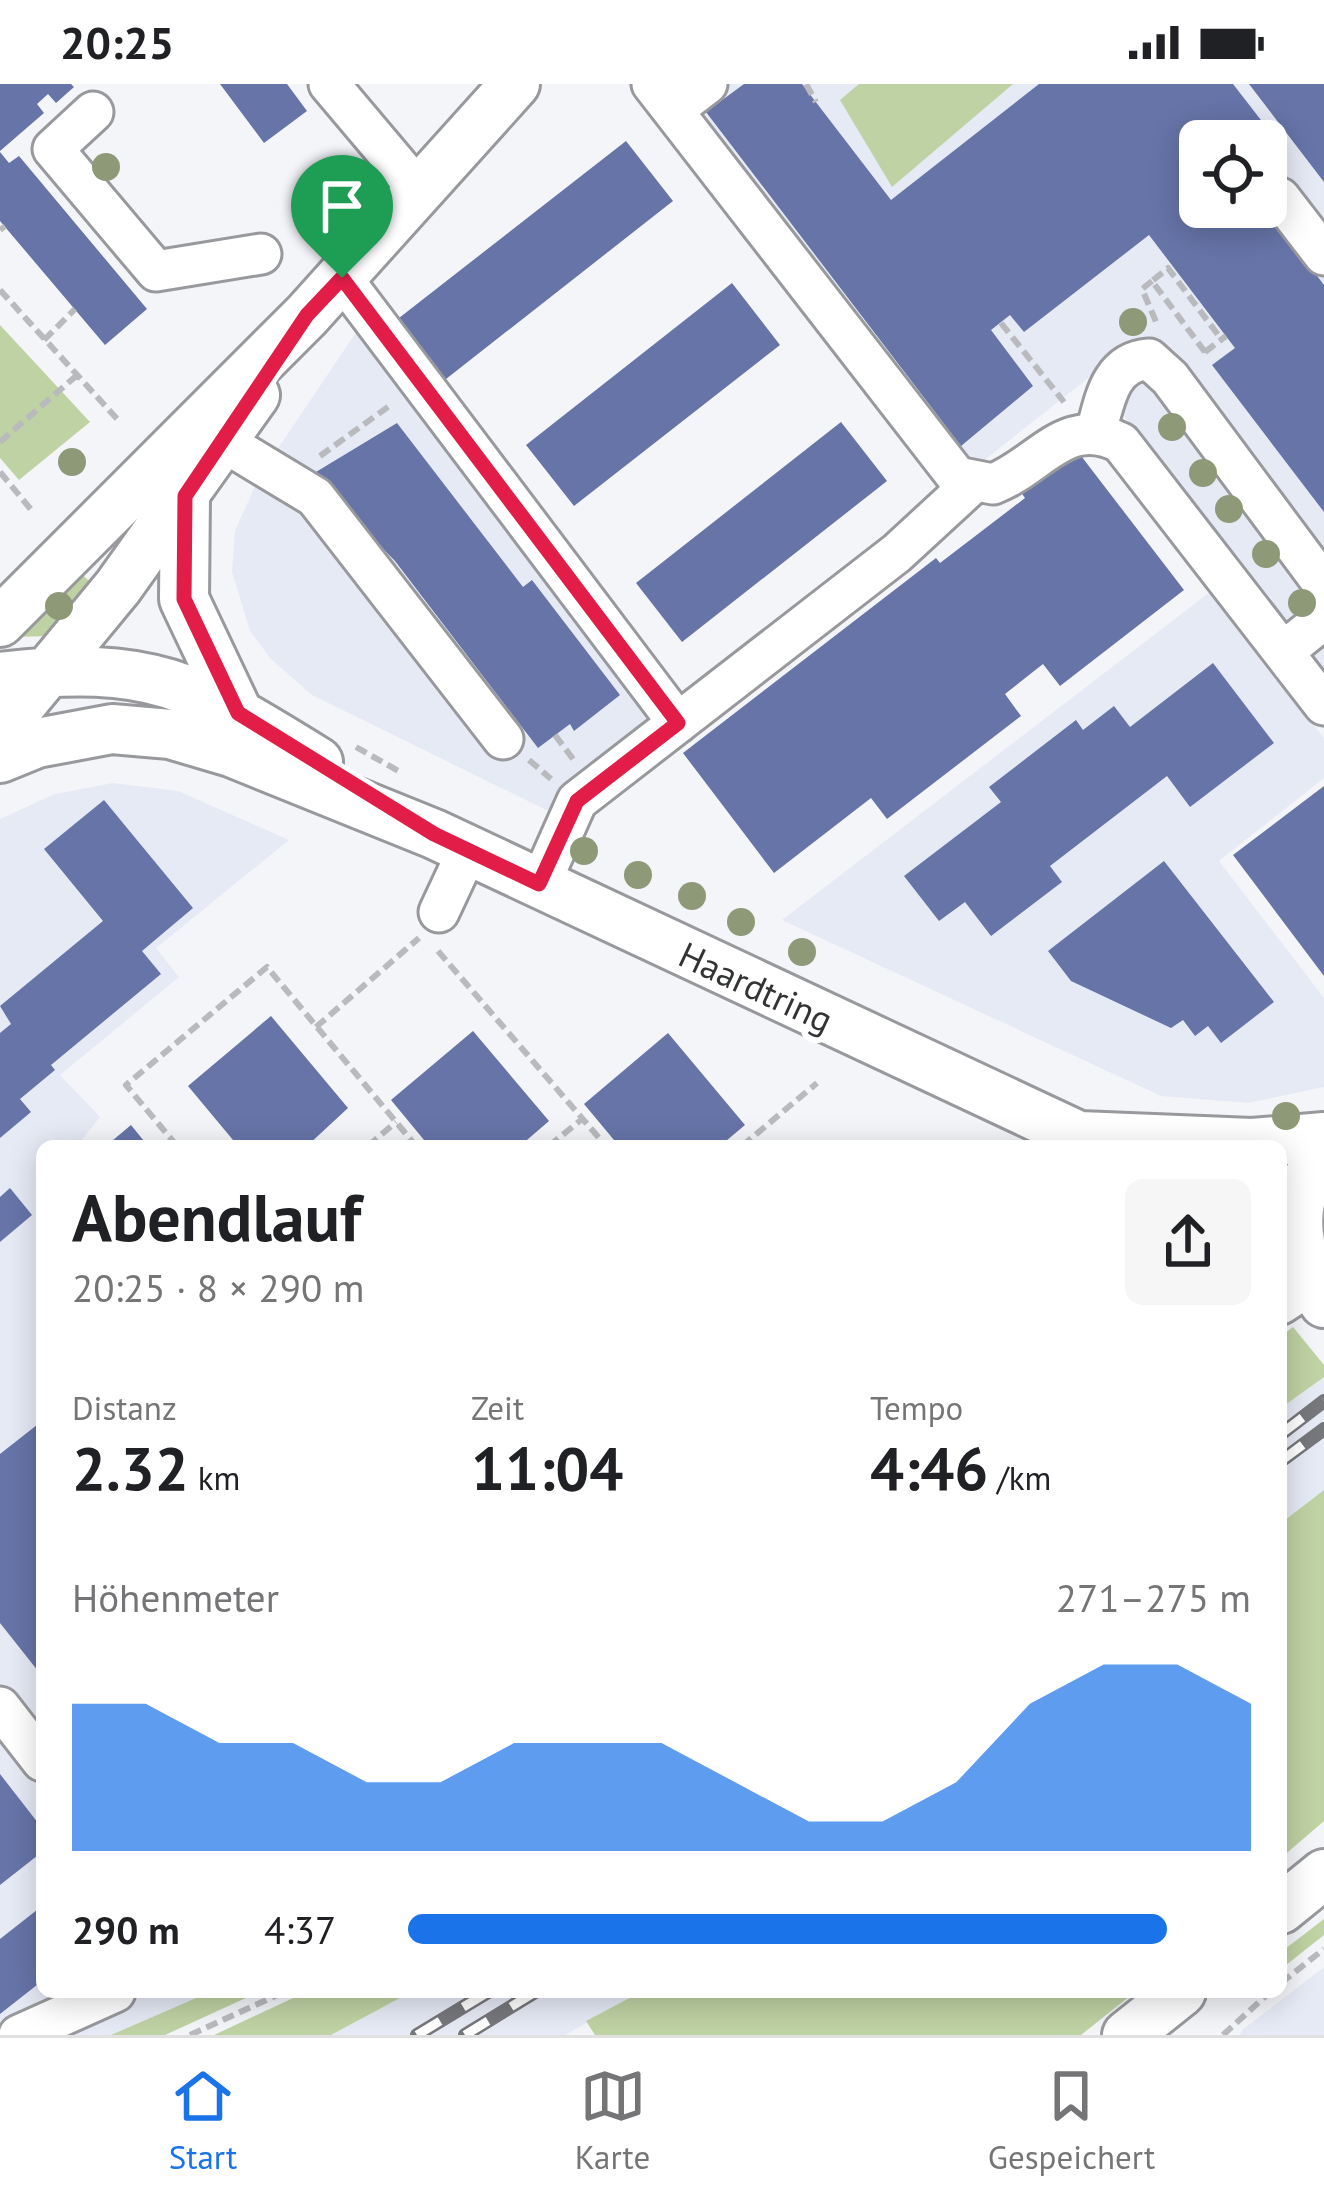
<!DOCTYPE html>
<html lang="de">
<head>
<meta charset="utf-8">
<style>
	:root { --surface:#fff; --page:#f6f6f6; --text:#202124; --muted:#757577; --line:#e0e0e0; --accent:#1a73e8 }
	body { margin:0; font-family:"PT Sans",sans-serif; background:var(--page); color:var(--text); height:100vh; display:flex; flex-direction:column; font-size:45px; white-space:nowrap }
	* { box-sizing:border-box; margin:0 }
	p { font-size:39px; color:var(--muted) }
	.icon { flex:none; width:66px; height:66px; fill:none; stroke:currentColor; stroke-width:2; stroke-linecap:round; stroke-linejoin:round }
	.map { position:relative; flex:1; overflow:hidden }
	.sheet { position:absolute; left:36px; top:1056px; width:1251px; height:858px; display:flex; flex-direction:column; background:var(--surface); border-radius:18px; box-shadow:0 6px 30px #0003 }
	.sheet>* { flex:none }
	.fabs { position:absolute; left:1179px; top:36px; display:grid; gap:24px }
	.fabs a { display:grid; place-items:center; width:108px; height:108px; border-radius:18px; background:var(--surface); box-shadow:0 6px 30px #0003; font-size:60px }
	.pin { position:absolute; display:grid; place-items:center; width:102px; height:102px; color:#fff; margin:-123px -51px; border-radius:50% 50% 50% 0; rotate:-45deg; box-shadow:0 0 12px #0007 }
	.pin .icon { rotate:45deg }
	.round { display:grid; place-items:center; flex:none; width:126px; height:126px; border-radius:18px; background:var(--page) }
	.head { display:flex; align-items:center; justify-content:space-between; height:204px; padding:0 36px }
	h1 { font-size:66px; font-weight:700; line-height:90px }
	.figures { display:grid; grid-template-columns:repeat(3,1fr); gap:18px; height:204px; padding:12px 36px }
	.figures div { display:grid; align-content:center }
	.figures b { font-size:60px; font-weight:700 }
	.figures small { font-size:33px; font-weight:400 }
	.figures p { font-size:33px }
	.chart { height:336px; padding:24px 36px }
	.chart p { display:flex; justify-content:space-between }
	.chart svg { width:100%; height:216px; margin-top:12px; fill:var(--accent); opacity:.7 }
	ul { padding:0 36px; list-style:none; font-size:39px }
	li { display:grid; grid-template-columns:192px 144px 1fr; align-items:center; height:90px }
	li i { height:30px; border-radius:15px; background:var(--accent) }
	.status { display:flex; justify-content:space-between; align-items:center; height:84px; padding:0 60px; background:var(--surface); direction:ltr }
	.status svg { height:33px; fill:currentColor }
	.menu { display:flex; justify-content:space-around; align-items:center; height:168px; border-top:3px solid var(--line); background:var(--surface); font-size:33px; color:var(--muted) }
	.menu a { display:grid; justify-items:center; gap:6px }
	.menu .active { color:var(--accent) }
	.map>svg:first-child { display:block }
	.built { fill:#e6eaf5; fill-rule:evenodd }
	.green { fill:#bfd2a3 }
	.building { fill:#6674a8 }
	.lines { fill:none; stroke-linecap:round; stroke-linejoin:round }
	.minor-casing { stroke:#98999d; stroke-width:45 }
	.major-casing { stroke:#98999d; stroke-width:54 }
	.path { stroke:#b9babd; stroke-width:6; stroke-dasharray:12 6; stroke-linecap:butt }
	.minor { stroke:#fff; stroke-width:39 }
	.major { stroke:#fff; stroke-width:48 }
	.rail-casing { stroke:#76777a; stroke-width:14 }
	.rail { stroke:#fff; stroke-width:9; stroke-dasharray:27; stroke-linecap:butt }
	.tree { fill:#8e9978 }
	.route-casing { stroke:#fff; stroke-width:24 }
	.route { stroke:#e11d48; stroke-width:15 }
	.labels { text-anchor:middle; stroke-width:12; stroke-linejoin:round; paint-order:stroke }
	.street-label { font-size:36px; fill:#323334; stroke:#fff }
</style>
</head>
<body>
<div class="status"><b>20:25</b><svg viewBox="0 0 49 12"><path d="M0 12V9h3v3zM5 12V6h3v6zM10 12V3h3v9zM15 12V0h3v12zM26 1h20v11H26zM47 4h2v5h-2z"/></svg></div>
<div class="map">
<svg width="1324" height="1951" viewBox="0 0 1324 1951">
	<rect width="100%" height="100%" fill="#f4f5f9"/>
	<!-- built -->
	<path class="built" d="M 627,0 L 1324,0 L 1324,590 L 1092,291 L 944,408 ZM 1200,57 L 1266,57 L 1266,123 L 1200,123 Z
		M 359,244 L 663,634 L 615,672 L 583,744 L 312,611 L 271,575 L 250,547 L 232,488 L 235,447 L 260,391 Z
		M 1210,508 L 1324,654 L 1324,694 L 1219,777 L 1324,914 L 1324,1003 L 1248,1019 L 1161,1012 L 782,836 Z
		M 113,699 L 178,707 L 289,756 L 156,864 L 179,893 L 60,991 L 100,1033 L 77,1062 L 42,1062 L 42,1908 L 259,1908 L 165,1951 L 0,1951 L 0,735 L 55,710 Z
		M 1324,1293 L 1324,1406 L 1281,1439 L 1281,1324 Z
		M 1324,1883 L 1324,1951 L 1240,1951 L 1242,1946 Z
		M 411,1908 L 641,1908 L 565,1951 L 331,1951 Z"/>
	<!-- green -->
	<path class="green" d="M 859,0 L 1013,0 L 892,103 L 840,16 Z
		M 0,241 L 90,338 L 19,396 L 0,374 Z
		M 79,488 L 94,501 L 48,552 L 15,553 Z
		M 1293,1243 L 1324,1281 L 1324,1293 L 1281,1324 L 1281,1252 Z
		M 1324,1406 L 1324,1737 L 1281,1774 L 1281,1439 Z
		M 1324,1835 L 1324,1851 L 1281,1885 L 1281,1868 Z
		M 210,1908 L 259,1908 L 165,1951 L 111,1951 Z
		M 306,1908 L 411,1908 L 331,1951 L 214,1951 Z
		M 641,1908 L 1135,1908 L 1081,1951 L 595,1951 L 586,1937 Z"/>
	<!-- building -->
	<path class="building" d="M 0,0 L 71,0 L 74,3 L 56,19 L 48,10 L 37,20 L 44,29 L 0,67 Z
		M 220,0 L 287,0 L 307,27 L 264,59 Z
		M 744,0 L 802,0 L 891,116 L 1039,0 L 1233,0 L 1275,54 L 1266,61 L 1200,57 L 1200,123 L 1237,123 L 1244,133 L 1265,123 L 1324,201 L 1324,428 L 1212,281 L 1235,264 L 1149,151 L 1024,248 L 1010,231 L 991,246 L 1033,302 L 961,362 L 706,28 Z
		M 1249,0 L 1324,0 L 1324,98 Z
		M 626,57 L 673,117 L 446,295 L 399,234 Z
		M 0,68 L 9,79 L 19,72 L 147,225 L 105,261 L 0,137 Z
		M 732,199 L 780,261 L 574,422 L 526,361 Z
		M 841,338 L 887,397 L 682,558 L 636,499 Z
		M 397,339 L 523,503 L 532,496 L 620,611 L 574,647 L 570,640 L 538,664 L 395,477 L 311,391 Z
		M 1075,364 L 1184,506 L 1060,602 L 1043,580 L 1005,610 L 1021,632 L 887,735 L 871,714 L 774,789 L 683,669 L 936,474 L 940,479 L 1025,414 L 1020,407 Z
		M 1213,579 L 1274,659 L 1190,723 L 1167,692 L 1050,782 L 1062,798 L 991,852 L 965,818 L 939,837 L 904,792 L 1001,718 L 989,703 L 1076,636 L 1083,646 L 1114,622 L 1130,643 Z
		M 1324,702 L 1324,892 L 1233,771 Z
		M 104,716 L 193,824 L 142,867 L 161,890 L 51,981 L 55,986 L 20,1015 L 31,1028 L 0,1054 L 0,949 L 11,940 L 0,922 L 103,837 L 44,765 Z
		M 1164,777 L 1274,918 L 1221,959 L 1208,942 L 1195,952 L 1183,936 L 1171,944 L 1071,897 L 1048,867 Z
		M 271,932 L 348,1024 L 307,1062 L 238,1062 L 188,1002 Z
		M 473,947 L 549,1037 L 520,1062 L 429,1062 L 391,1016 Z
		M 668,949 L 745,1041 L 720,1062 L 619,1062 L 584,1020 Z
		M 131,1041 L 148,1062 L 106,1062 Z
		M 10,1104 L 32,1131 L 0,1158 L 0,1113 Z
		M 42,1337 L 42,1592 L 0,1539 L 0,1370 Z
		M 0,1690 L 42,1744 L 42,1768 L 0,1801 Z
		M 42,1822 L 42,1897 L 0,1930 L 0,1855 Z"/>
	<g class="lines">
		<!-- minor casing -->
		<g class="minor-casing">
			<path id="minor" d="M 329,0 L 421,109
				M 652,0 L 957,393 L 993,400 C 1040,382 1066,330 1121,359 L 1324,621
				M 673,26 L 707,0
				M 93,28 L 53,65 L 156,187 L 261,170
				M 1280,114 L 1324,171
				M 342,194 L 678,639
				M 1096,348 C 1105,315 1110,278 1149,275 L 1170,294 L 1324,501
				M 224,358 L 315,413 L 503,655
				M 1283,568 L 1324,535
				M 540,800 L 577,717 L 897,469 L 973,399
				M 439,828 L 468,766
				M 1281,1220 L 1313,1199
				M 0,1623 L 42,1677
				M 19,1951 L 115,1908"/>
		</g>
		<!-- major casing -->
		<g class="major-casing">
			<path id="major" d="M 185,412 L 184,515 L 238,629
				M 0,538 L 307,231 L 515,0
				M 0,593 C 151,575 194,601 318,678
				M 0,646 L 118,503 L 255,311
				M 0,674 L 37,659 L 112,645 L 170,650 L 231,668 L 434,750 L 1100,1062
				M 1080,1052 L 1252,1059 L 1324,1053
				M 1324,1070 C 1284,1116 1295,1170 1324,1219
				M 1281,1825 L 1324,1790
				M 1127,1951 L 1181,1908"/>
		</g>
		<!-- path -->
		<path class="path" d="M 806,0 L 816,18
			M 0,146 L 5,142
			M 1152,197 L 1142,205 L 1157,240
			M 0,206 L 119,337
			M 1001,239 L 1064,318
			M 44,256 L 75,225
			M 1205,268 L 1152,197 L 1168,184 L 1222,256
			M 1205,268 L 1226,252
			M 0,358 L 76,292
			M 320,372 L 392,320
			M 0,388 L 33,428
			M 555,651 L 573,675
			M 356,663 L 402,689
			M 529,676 L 551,695
			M 438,867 L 606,1062
			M 316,943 L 419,854
			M 177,1062 L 126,1001 L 267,883 L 416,1062
			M 368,1062 L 396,1038
			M 549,1062 L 582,1035
			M 742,1062 L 817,999
			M 1281,1899 L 1324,1865
			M 190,1951 L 284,1908
			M 1223,1951 L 1270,1908"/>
		<!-- minor -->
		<use href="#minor" class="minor"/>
		<!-- major -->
		<use href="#major" class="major"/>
		<!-- rail casing -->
		<g class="rail-casing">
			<path id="rail" d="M 1281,1350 L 1324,1317
				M 1281,1377 L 1324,1345
				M 417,1951 L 488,1908
				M 465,1951 L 535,1908"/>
		</g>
		<!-- rail -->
		<use href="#rail" class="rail"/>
	</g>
	<!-- trees -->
	<g class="tree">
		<circle cx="106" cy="83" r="14"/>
		<circle cx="1133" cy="238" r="14"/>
		<circle cx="1172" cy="343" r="14"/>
		<circle cx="72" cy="378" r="14"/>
		<circle cx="1203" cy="389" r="14"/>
		<circle cx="1229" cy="425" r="14"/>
		<circle cx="1266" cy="470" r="14"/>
		<circle cx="1302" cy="519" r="14"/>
		<circle cx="59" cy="522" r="14"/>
		<circle cx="584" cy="767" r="14"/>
		<circle cx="638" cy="791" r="14"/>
		<circle cx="692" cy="812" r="14"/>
		<circle cx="741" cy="838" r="14"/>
		<circle cx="802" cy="868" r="14"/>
		<circle cx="1286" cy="1032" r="14"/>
	</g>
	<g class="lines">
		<!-- route casing -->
		<g class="route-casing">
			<path id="route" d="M 342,194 L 678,639 L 577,717 L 539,800 L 434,750 L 238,629 L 184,515 L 185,412 L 307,231 Z"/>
		</g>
		<!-- route -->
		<use href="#route" class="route"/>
	</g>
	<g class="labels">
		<!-- street labels -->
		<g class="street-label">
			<text transform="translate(756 903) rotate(25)" y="13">Haardtring</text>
		</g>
	</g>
</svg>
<div class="fabs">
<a><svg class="icon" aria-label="locate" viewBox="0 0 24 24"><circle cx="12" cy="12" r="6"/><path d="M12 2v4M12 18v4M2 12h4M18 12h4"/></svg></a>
</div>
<div class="pin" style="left:342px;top:194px;background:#1e9e55"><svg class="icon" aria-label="arrive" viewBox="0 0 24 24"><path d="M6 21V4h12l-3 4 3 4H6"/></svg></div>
<section class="sheet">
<div class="head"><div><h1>Abendlauf</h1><p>20:25 · 8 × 290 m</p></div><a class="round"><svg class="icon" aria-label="share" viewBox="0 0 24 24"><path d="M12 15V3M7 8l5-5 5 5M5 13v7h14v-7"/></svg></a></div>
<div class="figures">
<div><p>Distanz</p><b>2.32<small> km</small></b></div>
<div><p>Zeit</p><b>11:04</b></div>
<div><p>Tempo</p><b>4:46<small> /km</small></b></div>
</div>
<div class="chart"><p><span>Höhenmeter</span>271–275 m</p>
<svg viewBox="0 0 160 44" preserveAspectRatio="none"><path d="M0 44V14L10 14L20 22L30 22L40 30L50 30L60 22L70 22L80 22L90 30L100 38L110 38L120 30L130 14L140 6L150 6L160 14V44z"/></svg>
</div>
<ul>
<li><b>290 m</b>4:37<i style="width:90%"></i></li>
</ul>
</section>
</div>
<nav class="menu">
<a class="active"><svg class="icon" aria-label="home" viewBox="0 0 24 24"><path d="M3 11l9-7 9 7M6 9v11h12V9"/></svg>Start</a>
<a><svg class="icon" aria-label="map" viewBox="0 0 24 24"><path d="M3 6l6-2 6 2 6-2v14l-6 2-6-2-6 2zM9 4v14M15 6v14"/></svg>Karte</a>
<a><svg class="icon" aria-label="saved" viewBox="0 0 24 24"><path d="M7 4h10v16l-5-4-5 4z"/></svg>Gespeichert</a>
</nav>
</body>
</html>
